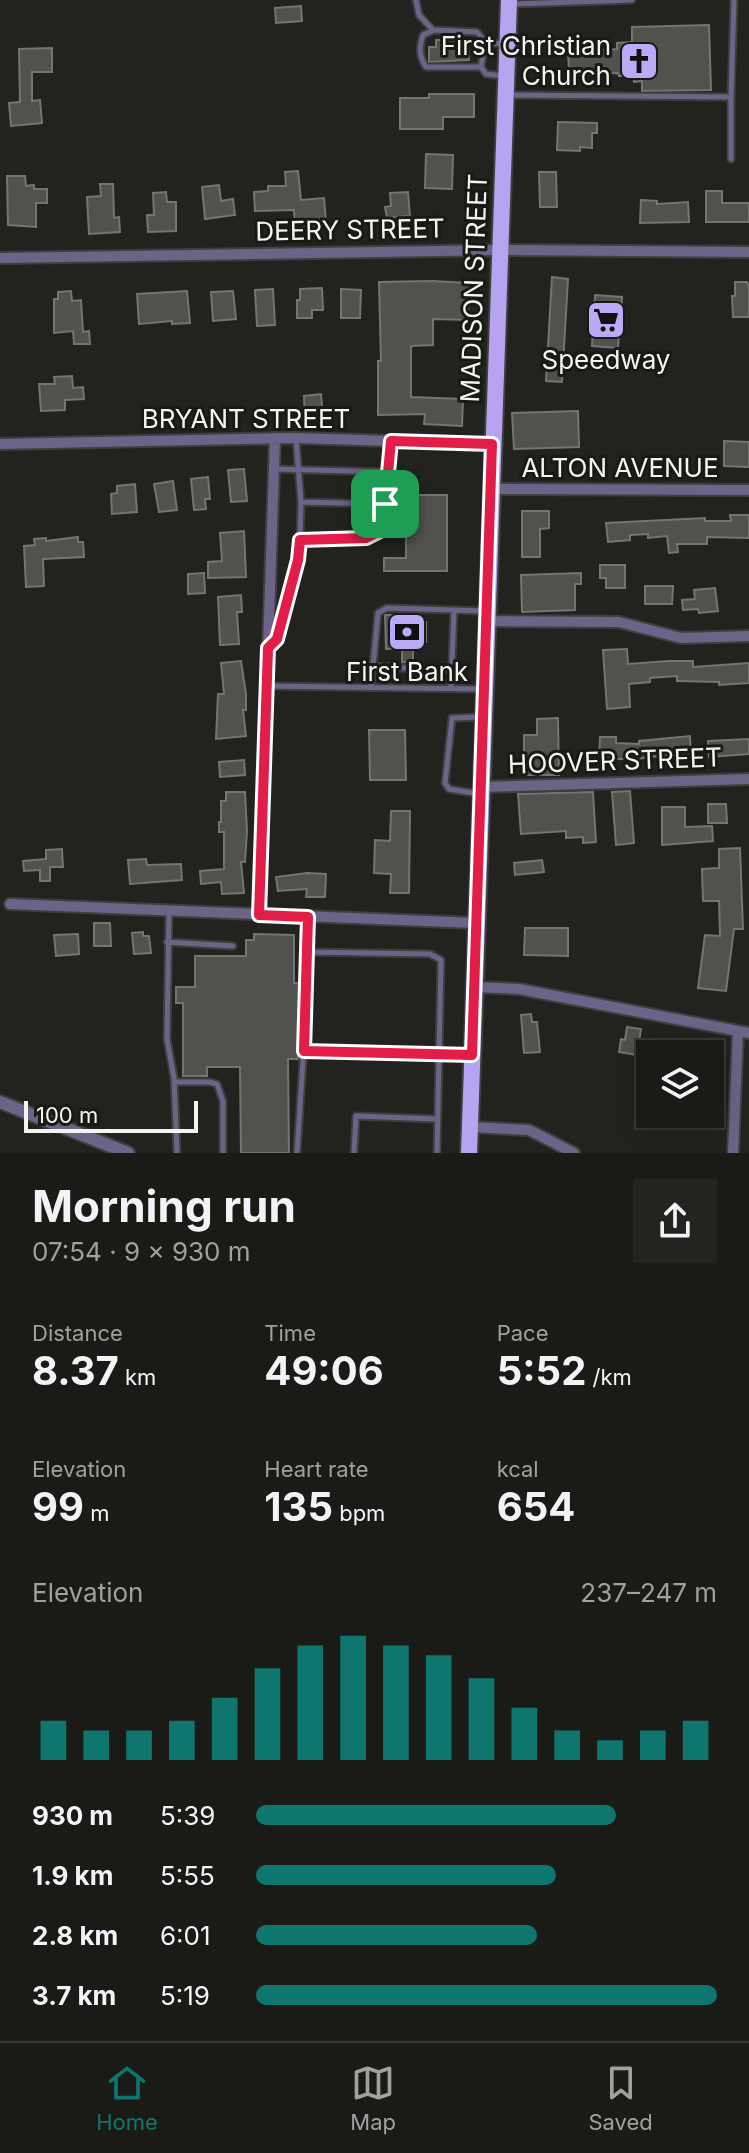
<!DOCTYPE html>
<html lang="en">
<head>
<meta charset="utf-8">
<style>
	:root { --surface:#1a1a17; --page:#232320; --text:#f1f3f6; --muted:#9fa1a1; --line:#383836; --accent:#0f766e }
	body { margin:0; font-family:Inter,sans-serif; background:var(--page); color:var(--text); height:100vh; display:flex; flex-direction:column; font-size:30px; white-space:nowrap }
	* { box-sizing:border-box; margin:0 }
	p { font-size:26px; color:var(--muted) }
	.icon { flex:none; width:44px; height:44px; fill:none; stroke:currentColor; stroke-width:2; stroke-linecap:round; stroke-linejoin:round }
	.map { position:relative; height:1153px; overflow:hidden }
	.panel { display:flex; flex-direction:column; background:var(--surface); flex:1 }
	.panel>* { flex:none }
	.controls { position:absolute; left:636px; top:1040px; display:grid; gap:16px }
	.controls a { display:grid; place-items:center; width:88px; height:88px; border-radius:0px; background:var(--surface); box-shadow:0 4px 20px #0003,0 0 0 2px var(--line); font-size:40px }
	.scale { position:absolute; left:24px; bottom:20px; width:174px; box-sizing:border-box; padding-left:8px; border:4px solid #f4f4f2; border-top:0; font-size:22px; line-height:28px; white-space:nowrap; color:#f4f4f2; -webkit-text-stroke:6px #191915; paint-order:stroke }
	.pin { position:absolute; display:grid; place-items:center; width:68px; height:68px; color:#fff; margin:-34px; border-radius:16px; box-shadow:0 4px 12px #0006 }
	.round { display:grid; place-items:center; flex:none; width:84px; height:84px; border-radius:0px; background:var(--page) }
	.overview { display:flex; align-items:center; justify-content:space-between; height:136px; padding:0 32px }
	h1 { font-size:44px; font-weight:700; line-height:60px }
	.metrics { display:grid; grid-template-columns:repeat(3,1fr); gap:12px; height:136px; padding:8px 32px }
	.metrics div { display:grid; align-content:center }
	.metrics b { font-size:40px; font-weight:700 }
	.metrics small { font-size:22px; font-weight:400 }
	.metrics p { font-size:22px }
	.chart { height:224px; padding:16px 32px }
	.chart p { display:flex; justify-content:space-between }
	.chart svg { width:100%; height:144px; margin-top:8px; stroke:var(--accent); stroke-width:6 }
	ul { padding:0 32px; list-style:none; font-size:26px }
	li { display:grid; grid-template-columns:128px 96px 1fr; align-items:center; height:60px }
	li i { height:20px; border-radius:10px; background:var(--accent) }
	.tabs { display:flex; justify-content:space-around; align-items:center; height:112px; border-top:2px solid var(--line); background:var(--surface); font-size:22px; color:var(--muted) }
	.tabs a { display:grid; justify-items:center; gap:4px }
	.tabs .selected { color:var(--accent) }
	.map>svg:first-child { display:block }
	.building { fill:#51514d; stroke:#747470; stroke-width:2 }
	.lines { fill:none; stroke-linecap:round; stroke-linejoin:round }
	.service-casing { stroke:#3f3f3d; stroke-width:9 }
	.minor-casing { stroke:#3f3f3d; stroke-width:14 }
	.tertiary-casing { stroke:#3f3f3d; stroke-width:16 }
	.primary-casing { stroke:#3f3f3d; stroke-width:20 }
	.service { stroke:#6b6388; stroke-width:5 }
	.minor { stroke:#6b6388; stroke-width:10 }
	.tertiary { stroke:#6b6388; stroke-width:12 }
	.primary { stroke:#b6a4f1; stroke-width:16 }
	.route-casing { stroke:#fff; stroke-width:16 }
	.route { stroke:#e11d48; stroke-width:10 }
	.labels { text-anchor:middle; stroke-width:6; stroke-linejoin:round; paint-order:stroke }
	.poi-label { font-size:26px; fill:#f4f4f2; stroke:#191915 }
	.street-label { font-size:26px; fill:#f4f4f2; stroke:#191915 }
</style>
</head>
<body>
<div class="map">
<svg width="749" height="1153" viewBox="0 0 749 1153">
	<rect width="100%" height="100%" fill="#22221f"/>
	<!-- building -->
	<path class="building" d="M 301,6 L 302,21 L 276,23 L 275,8 Z
		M 709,25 L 711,90 L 642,91 L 642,81 L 634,82 L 633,76 L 619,76 L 618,73 L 575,75 L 575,71 L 569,71 L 568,51 L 617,49 L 617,43 L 632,42 L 632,27 Z
		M 468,39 L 469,60 L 429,62 L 429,47 L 436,47 L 436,40 Z
		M 52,48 L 52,72 L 32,72 L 32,101 L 40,100 L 42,123 L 11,126 L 9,103 L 20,102 L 19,49 Z
		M 429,94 L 474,94 L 474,117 L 443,117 L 443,129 L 400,129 L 400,98 L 429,98 Z
		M 558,122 L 597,123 L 597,133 L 592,133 L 592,148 L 580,147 L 580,151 L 557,150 Z
		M 426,154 L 453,155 L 452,189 L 425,188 Z
		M 298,171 L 301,200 L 324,198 L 326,222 L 316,223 L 316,228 L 295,230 L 294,210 L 255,211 L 254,192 L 268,191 L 268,186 L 286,186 L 285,172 Z
		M 539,172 L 556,172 L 557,207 L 540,207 Z
		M 7,176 L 25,176 L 26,186 L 34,185 L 34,189 L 47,189 L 47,203 L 36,203 L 36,227 L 8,225 Z
		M 100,184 L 113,184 L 114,218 L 119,217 L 120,232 L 89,234 L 87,197 L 101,196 Z
		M 219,185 L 221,201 L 233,199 L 235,215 L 205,219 L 202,187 Z
		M 706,191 L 722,191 L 722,203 L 749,203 L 749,222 L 706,222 Z
		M 166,192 L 167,202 L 176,202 L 176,231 L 148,232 L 147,215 L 154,215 L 153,193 Z
		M 408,192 L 410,216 L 387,218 L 385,207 L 391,206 L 390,193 Z
		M 641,200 L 657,201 L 657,204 L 688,202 L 689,222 L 640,223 Z
		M 552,277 L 568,279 L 562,382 L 546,381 Z
		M 432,281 L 469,283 L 468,320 L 433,319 L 433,345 L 411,346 L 411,397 L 463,399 L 462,426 L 424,424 L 425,414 L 378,415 L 378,361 L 381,361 L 379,282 Z
		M 735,282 L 747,282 L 749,287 L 749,317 L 733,317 L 732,296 L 735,296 Z
		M 322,288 L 323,310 L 312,310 L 312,318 L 297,318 L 297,300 L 300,300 L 300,289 Z
		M 273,289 L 275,325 L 257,326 L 255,290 Z
		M 341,289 L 361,290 L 360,318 L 341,318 Z
		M 71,291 L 72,301 L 81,300 L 83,332 L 89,331 L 90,344 L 74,344 L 73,331 L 54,333 L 54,299 L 58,299 L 58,292 Z
		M 187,291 L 190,323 L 172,324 L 172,321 L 139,324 L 137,294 Z
		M 233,291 L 236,319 L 213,321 L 211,292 Z
		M 595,295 L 622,297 L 618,348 L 592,346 Z
		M 72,376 L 73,388 L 83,387 L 84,399 L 65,400 L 65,410 L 41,411 L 39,384 L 55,384 L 54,377 Z
		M 321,394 L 323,419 L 305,420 L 304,396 Z
		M 578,411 L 579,447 L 514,449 L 512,413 Z
		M 724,441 L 749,442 L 749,467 L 724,466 Z
		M 244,469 L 247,501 L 231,502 L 228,470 Z
		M 208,477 L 210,499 L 205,499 L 206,509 L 194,510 L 191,479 Z
		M 173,481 L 177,510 L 159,512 L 154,484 Z
		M 135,484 L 137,512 L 112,514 L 111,494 L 117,493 L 117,486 Z
		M 406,495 L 447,495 L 447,571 L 384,571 L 384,558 L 406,558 Z
		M 522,511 L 549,511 L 549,528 L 540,529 L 540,557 L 522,557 Z
		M 730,515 L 749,515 L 749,538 L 707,537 L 707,544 L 677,544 L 678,552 L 669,553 L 667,536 L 648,538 L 648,534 L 630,535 L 630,540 L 608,542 L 606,523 L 705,518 L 705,521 L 731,521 Z
		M 244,531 L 246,577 L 208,578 L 208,562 L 222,561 L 220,533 Z
		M 78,537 L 78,542 L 83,542 L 84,557 L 43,559 L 44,586 L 26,587 L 24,546 L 35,545 L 34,539 L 46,538 L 46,541 Z
		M 600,565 L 625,565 L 625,588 L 606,588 L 606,578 L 600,578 Z
		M 204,573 L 205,593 L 188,594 L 188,574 Z
		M 581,573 L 581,584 L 575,584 L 575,610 L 522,612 L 521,575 Z
		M 645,586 L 673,586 L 672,604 L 645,604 Z
		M 715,588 L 718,611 L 699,613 L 698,609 L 683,610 L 682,600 L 695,599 L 694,590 Z
		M 241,595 L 242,612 L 237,612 L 239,644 L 220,645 L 218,597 Z
		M 385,615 L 421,615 L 421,622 L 426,622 L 426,642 L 420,642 L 420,648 L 413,649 L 413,663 L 402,662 L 402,648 L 386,649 Z
		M 627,649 L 628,664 L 669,661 L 693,661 L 693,667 L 749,663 L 749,683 L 719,685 L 719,682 L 677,681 L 677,676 L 650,678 L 650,682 L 629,684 L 630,707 L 607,709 L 603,650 Z
		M 241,661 L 246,694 L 246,710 L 243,710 L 246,736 L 216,739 L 218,694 L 224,694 L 221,663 Z
		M 558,718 L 559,775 L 524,775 L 524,735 L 537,735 L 537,719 Z
		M 369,730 L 405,730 L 406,780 L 370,780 Z
		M 690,736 L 691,756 L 674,757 L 674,754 L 637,759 L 599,759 L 600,737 L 616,737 L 616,743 L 639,744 L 639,741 Z
		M 749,739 L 749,754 L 709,757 L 708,741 Z
		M 244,760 L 245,775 L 220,777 L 219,762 Z
		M 630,791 L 634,843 L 616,845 L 612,792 Z
		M 226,792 L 245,792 L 247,831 L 245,862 L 241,862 L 244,893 L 222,894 L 221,882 L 201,884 L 200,871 L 224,869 L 224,832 L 219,832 L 219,822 L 221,822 L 221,801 L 226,801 Z
		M 593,792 L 596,842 L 583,843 L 583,837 L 566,838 L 566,831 L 521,834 L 518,794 Z
		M 708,804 L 726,804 L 727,823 L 708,823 Z
		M 662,807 L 685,807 L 685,827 L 712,826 L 713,841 L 662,845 Z
		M 391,811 L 410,811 L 409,893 L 390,893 L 391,874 L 374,873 L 375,840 L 390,841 Z
		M 740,848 L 743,929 L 734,929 L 726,991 L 698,988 L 705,935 L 720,936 L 719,901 L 703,901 L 702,869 L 719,868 L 719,849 Z
		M 62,849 L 63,867 L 50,867 L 50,881 L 40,881 L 40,870 L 24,871 L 23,861 L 46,859 L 46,850 Z
		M 146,859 L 147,865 L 181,864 L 182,880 L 130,884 L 128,860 Z
		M 542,860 L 544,872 L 515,875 L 514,863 Z
		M 307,873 L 326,874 L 325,897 L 306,897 L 307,889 L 278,891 L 276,877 Z
		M 94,923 L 110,923 L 111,946 L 94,946 Z
		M 525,928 L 568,928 L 568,956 L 524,955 Z
		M 143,932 L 143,936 L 149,936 L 151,953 L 134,954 L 132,933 Z
		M 78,934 L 79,954 L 56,956 L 54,935 Z
		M 254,934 L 294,935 L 294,983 L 300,983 L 298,1059 L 288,1059 L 289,1153 L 241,1153 L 240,1067 L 207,1067 L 207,1076 L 183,1076 L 183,1003 L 176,1003 L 176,987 L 195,987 L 195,956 L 246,956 L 246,940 L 254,940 Z
		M 531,1014 L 532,1022 L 537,1022 L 540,1052 L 524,1053 L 521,1015 Z
		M 627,1027 L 641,1029 L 637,1055 L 619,1052 L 621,1039 L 625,1040 Z"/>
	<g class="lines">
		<!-- service casing -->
		<g class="service-casing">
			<path id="service" d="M 416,0 L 419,15 L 433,30 L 477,32 L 485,42 L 503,44
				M 514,4 L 632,0
				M 434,30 L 423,35 C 419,48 419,56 426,67 L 481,67 L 486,74 L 504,76
				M 481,67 L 485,42
				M 509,95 L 731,97 L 734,0
				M 731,159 L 731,97
				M 296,439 L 301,502 L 385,504
				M 274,469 L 388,472
				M 300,540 L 301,502
				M 270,645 L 277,639 L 298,560 L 300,540 L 366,538 L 380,531 L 384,515 L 391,442
				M 373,666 L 451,671
				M 267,686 L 480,689
				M 371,687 L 378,613 L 387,608 L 485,611
				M 451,687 L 454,610
				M 479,794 L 449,789 L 445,783 L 452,718 L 479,717
				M 169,911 L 167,1039 L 174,1078 L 177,1153
				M 167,942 L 233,946
				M 307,952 L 430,954 L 441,960 L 437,1153
				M 304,1051 L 471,1055
				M 174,1082 L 209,1082 L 217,1084 L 223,1101 L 223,1153
				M 297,1153 L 304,1045 L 308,917
				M 354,1153 L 356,1116 L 437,1119"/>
		</g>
		<!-- minor casing -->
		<g class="minor-casing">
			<path id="minor" d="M 0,258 L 499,250 L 749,252
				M 0,444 L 296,438 L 492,444
				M 490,489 L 749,490
				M 487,621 L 619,622 L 681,638 L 749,636
				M 482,787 L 749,779
				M 10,904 L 476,923
				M 259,915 L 275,438
				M 474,987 L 519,989 L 749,1033
				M 470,1127 L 529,1130 L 574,1153
				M 733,1153 L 738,1031"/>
		</g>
		<!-- tertiary casing -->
		<g class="tertiary-casing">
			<path id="tertiary" d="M 0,1102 L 128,1153"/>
		</g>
		<!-- primary casing -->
		<g class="primary-casing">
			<path id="primary" d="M 469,1153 L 509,0"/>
		</g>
		<!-- service -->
		<use href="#service" class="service"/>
		<!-- minor -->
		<use href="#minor" class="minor"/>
		<!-- tertiary -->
		<use href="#tertiary" class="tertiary"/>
		<!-- primary -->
		<use href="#primary" class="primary"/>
	</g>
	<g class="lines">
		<!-- route casing -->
		<g class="route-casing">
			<path id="route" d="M 391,441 L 492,444 L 472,1055 L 304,1051 L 308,917 L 259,915 L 268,648 L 277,639 L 298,560 L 300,540 L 366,538 L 380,531 L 384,515 Z"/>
		</g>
		<!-- route -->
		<use href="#route" class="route"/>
	</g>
	<!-- icons -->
	<defs>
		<g id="church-square" transform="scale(2)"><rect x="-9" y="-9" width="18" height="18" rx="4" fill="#bbaaf6" stroke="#191915"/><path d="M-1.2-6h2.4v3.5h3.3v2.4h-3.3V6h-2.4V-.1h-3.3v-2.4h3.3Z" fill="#111"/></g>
		<g id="supermarket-square" transform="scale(2)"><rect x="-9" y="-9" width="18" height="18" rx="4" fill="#bbaaf6" stroke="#191915"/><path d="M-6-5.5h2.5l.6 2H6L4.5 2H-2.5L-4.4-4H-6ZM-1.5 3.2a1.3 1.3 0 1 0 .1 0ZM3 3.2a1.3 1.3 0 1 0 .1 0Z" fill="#111"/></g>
		<g id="bank-square" transform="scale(2)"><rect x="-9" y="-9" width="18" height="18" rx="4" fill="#bbaaf6" stroke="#191915"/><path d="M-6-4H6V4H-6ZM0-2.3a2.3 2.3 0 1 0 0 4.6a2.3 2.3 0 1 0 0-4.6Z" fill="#111"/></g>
	</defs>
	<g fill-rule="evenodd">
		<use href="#church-square" x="639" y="61"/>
		<use href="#supermarket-square" x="606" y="320"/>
		<use href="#bank-square" x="407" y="632"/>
	</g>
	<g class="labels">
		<!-- poi labels -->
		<g class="poi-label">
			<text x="611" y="55" text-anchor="end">First Christian<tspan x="611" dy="30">Church</tspan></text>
			<text x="606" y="369">Speedway</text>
			<text x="407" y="681">First Bank</text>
		</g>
		<!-- street labels -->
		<g class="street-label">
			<text transform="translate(350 230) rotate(-1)" y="9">DEERY STREET</text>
			<text transform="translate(474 288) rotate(-88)" y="9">MADISON STREET</text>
			<text x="246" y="428">BRYANT STREET</text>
			<text x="620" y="477">ALTON AVENUE</text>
			<text transform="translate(615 761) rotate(-2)" y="9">HOOVER STREET</text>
		</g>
	</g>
</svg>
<div class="controls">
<a><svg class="icon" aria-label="layers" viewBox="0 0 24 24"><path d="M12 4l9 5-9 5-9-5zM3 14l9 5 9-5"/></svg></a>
</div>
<div class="scale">100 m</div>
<div class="pin" style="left:385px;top:504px;background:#1e9e55"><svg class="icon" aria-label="arrive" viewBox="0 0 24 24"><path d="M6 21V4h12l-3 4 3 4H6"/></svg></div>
</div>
<section class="panel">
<div class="overview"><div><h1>Morning run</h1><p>07:54 · 9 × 930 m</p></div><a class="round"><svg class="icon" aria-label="share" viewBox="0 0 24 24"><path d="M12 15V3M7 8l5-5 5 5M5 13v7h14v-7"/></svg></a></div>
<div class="metrics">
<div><p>Distance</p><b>8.37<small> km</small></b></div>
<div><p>Time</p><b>49:06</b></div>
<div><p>Pace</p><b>5:52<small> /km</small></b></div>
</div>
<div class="metrics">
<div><p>Elevation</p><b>99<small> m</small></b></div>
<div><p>Heart rate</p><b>135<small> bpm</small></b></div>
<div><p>kcal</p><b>654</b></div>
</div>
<div class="chart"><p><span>Elevation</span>237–247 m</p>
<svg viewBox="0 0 160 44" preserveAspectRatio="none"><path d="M5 44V32M15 44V35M25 44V35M35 44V32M45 44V25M55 44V16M65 44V9M75 44V6M85 44V9M95 44V12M105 44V19M115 44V28M125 44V35M135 44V38M145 44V35M155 44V32"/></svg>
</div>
<ul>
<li><b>930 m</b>5:39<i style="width:78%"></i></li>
<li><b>1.9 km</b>5:55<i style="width:65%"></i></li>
<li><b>2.8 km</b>6:01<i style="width:61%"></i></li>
<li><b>3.7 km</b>5:19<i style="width:100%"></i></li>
</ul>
</section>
<nav class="tabs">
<a class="selected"><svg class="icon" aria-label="home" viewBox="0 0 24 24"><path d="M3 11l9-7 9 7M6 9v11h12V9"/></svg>Home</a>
<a><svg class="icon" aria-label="map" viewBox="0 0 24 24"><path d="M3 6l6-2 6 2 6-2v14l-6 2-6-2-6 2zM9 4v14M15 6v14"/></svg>Map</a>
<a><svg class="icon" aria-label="saved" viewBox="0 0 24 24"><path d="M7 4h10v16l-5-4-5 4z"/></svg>Saved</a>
</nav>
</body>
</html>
